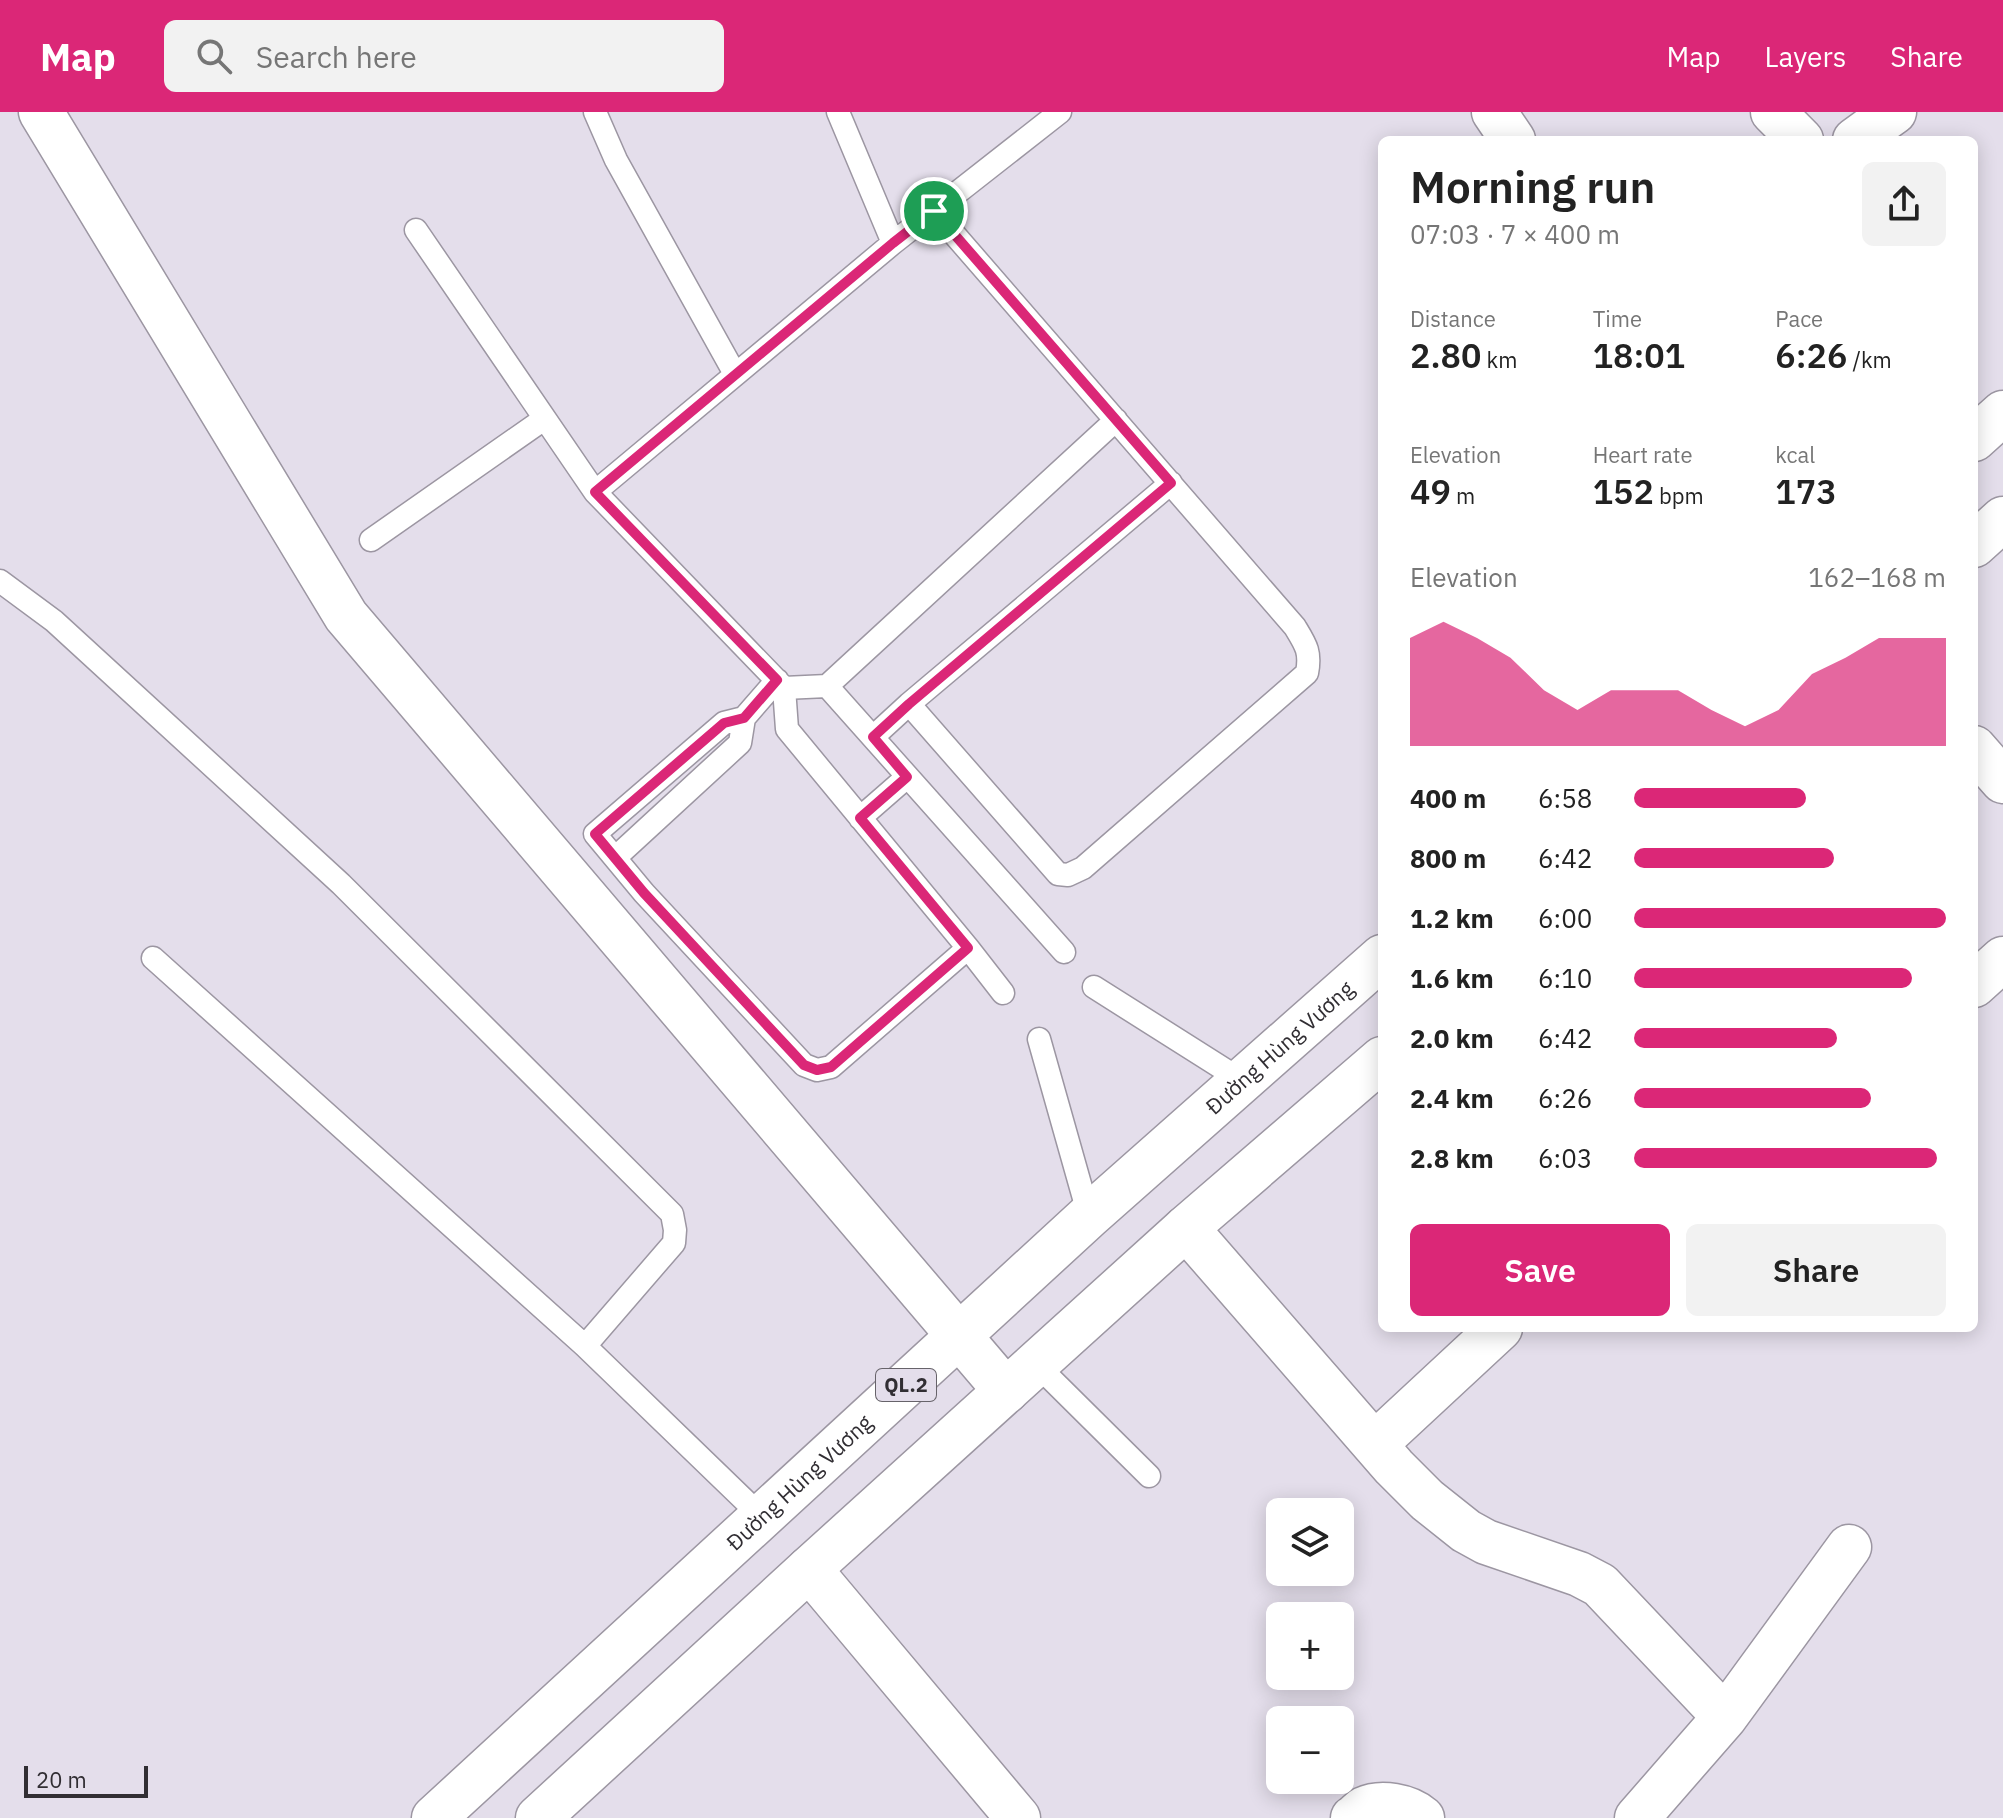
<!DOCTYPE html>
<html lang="en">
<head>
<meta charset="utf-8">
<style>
	:root { --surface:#fff; --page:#f2f2f2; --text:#222; --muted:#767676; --accent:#db2777 }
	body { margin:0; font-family:"IBM Plex Sans",sans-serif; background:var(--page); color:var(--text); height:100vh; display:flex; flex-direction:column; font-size:30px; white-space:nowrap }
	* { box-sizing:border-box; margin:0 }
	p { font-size:26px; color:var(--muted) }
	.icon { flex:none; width:44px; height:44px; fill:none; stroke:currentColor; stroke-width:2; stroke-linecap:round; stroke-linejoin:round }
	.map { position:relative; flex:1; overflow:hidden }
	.drawer { position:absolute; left:1378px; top:24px; width:600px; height:1196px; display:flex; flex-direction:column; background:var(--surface); border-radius:12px; box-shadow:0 4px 20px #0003 }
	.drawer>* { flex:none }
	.controls { position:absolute; left:1266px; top:1386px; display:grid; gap:16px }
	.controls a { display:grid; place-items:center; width:88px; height:88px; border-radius:12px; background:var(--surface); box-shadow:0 4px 20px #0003; font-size:40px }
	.scale { position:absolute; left:24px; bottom:20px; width:124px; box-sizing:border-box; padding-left:8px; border:4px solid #312e33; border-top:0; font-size:22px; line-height:28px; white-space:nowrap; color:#312e33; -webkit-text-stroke:6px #e4deeb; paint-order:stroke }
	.pin { position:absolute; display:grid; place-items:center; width:68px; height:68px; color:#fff; margin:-34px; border:4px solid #fff; border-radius:50%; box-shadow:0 2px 8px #0007 }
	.round { display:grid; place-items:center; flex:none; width:84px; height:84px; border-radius:12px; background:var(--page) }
	.summary { display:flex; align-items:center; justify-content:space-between; height:136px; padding:0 32px }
	h1 { font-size:44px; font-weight:600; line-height:60px }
	.figures { display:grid; grid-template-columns:repeat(3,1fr); gap:12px; height:136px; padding:8px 32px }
	.figures div { display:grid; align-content:center }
	.figures b { font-size:34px; font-weight:600 }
	.figures small { font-size:22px; font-weight:400 }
	.figures p { font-size:22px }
	.chart { height:224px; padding:16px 32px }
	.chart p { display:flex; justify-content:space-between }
	.chart svg { width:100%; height:144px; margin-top:8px; fill:var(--accent); opacity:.7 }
	.action { display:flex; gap:16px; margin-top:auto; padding:16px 32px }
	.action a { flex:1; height:92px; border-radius:12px; background:var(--accent); color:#fff; font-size:32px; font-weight:600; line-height:92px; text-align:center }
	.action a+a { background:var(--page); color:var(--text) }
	ul { padding:0 32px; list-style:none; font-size:26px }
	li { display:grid; grid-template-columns:128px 96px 1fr; align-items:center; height:60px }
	li i { height:20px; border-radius:10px; background:var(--accent) }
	header { display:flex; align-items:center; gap:48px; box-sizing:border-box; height:112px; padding:0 40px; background:var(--accent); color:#fff }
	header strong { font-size:38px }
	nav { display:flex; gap:44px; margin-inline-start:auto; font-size:28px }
	.search { width:560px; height:72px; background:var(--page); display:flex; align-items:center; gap:20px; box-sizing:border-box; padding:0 28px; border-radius:12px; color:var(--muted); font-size:30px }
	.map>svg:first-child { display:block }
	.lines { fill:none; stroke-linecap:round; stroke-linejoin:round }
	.service-casing { stroke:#9c96a2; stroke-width:25 }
	.minor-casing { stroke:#9c96a2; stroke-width:47 }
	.primary-casing { stroke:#9c96a2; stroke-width:47 }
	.trunk-casing { stroke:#9c96a2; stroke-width:47 }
	.service { stroke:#fff; stroke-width:22 }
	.minor { stroke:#fff; stroke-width:44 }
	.primary { stroke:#fff; stroke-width:44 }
	.trunk { stroke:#fff; stroke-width:44 }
	.route-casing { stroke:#fff; stroke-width:16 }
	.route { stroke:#db2777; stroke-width:10 }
	.labels { text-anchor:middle; stroke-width:6; stroke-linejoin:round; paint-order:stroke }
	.shield { fill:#e4deeb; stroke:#67636a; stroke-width:2 }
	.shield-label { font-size:20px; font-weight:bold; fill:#312e33 }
	.street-label { font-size:22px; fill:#312e33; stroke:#e4deeb }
</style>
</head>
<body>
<header>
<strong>Map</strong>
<div class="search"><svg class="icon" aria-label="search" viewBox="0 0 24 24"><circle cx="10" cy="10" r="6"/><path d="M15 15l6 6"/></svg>Search here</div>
<nav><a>Map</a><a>Layers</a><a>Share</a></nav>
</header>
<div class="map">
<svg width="2003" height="1706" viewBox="0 0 2003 1706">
	<rect width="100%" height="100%" fill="#e4deeb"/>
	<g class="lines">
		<!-- service casing -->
		<g class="service-casing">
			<path id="service" d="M 595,0 L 616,48 L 735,262
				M 838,0 L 893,131
				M 416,118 L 595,380 L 784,576 L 787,617 L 968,836 L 1003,881
				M 595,380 L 893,131 L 1060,0
				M 371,428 L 544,307
				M 0,469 L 54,509 L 341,772 L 672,1102 L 675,1118 L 674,1131 L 585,1234
				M 827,574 L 1116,308
				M 784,576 L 827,574 L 1064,840
				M 909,592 L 1058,762 L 1068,763 L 1083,756 L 1307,561 C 1311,540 1306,533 1295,515 L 934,99
				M 744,606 L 724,611 L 595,722 L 644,781 L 804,953 L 817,958 L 831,955 L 968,836
				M 873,625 L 909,592 L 1171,371
				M 860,706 L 907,665
				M 616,745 L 740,631 L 744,606 L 777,568
				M 153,846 L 585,1234 L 762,1405
				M 1094,875 L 1241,968
				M 1039,927 L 1089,1104
				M 1036,1252 L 1149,1364"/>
		</g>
		<!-- minor casing -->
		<g class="minor-casing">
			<path id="minor" d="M 41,0 L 346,504 L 1006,1279
				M 1773,0 L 1801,28
				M 1855,28 L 1894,0
				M 1974,636 L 2003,669
				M 1974,873 L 2003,847
				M 1186,1116 L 1394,1355 L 1427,1388 L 1466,1419 L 1486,1430 L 1579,1462 L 1600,1473 L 1725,1605
				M 1375,1332 L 1500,1216
				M 809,1457 L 1018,1706
				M 1353,1706 C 1355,1705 1362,1698 1364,1697 C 1381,1689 1408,1694 1422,1706
				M 1637,1706 L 1725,1605 L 1849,1435"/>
		</g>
		<!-- primary casing -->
		<g class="primary-casing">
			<path id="primary" d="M 1494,0 L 1513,28"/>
		</g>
		<!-- trunk casing -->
		<g class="trunk-casing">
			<g id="trunk">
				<path d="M 1974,327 L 2003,301"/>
				<path d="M 1974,433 L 2003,407"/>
				<path id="s1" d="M 434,1706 L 1089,1104 L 1382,845"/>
				<path d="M 538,1706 L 809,1457 L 1186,1116 L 1382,947"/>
			</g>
		</g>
		<!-- service -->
		<use href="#service" class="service"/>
		<!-- minor -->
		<use href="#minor" class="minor"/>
		<!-- primary -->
		<use href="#primary" class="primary"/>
		<!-- trunk -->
		<use href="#trunk" class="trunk"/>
	</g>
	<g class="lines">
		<!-- route casing -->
		<g class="route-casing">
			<path id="route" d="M 934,99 L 1171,371 L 909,592 L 873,625 L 907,665 L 860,706 L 968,836 L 831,955 L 817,958 L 804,953 L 644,781 L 595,722 L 724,611 L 744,606 L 777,568 L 595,380 L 893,131 Z"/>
		</g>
		<!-- route -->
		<use href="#route" class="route"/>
	</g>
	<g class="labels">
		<!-- shield labels -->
		<rect class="shield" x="876" y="1257" width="60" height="32" rx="6"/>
		<g class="shield-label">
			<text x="906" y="1280">QL.2</text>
		</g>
		<!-- street labels -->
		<g class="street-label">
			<text dy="8" stroke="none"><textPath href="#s1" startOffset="1144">Đường Hùng Vương</textPath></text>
			<text dy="8" stroke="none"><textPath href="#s1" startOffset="496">Đường Hùng Vương</textPath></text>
		</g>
	</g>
</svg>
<div class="controls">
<a><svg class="icon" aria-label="layers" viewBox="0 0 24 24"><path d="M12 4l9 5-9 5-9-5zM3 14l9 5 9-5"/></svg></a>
<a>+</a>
<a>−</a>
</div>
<div class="scale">20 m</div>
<div class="pin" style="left:934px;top:99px;background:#1e9e55"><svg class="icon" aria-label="arrive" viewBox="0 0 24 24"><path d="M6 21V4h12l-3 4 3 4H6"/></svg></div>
<section class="drawer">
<div class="summary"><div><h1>Morning run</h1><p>07:03 · 7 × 400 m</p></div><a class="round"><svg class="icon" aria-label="share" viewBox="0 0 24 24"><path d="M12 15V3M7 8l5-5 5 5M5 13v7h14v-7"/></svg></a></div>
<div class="figures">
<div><p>Distance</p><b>2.80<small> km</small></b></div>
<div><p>Time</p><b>18:01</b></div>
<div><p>Pace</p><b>6:26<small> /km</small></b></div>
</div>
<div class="figures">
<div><p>Elevation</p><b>49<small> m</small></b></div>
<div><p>Heart rate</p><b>152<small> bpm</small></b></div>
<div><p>kcal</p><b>173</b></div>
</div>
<div class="chart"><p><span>Elevation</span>162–168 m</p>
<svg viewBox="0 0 160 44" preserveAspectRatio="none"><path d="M0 44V11L10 6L20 11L30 17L40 27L50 33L60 27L70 27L80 27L90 33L100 38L110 33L120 22L130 17L140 11L150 11L160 11V44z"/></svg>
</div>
<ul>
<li><b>400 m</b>6:58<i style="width:55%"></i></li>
<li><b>800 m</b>6:42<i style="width:64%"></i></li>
<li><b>1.2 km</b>6:00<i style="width:100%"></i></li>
<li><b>1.6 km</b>6:10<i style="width:89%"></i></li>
<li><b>2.0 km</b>6:42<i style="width:65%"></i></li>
<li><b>2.4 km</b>6:26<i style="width:76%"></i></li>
<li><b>2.8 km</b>6:03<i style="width:97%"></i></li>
</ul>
<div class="action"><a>Save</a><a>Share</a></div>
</section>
</div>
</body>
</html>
